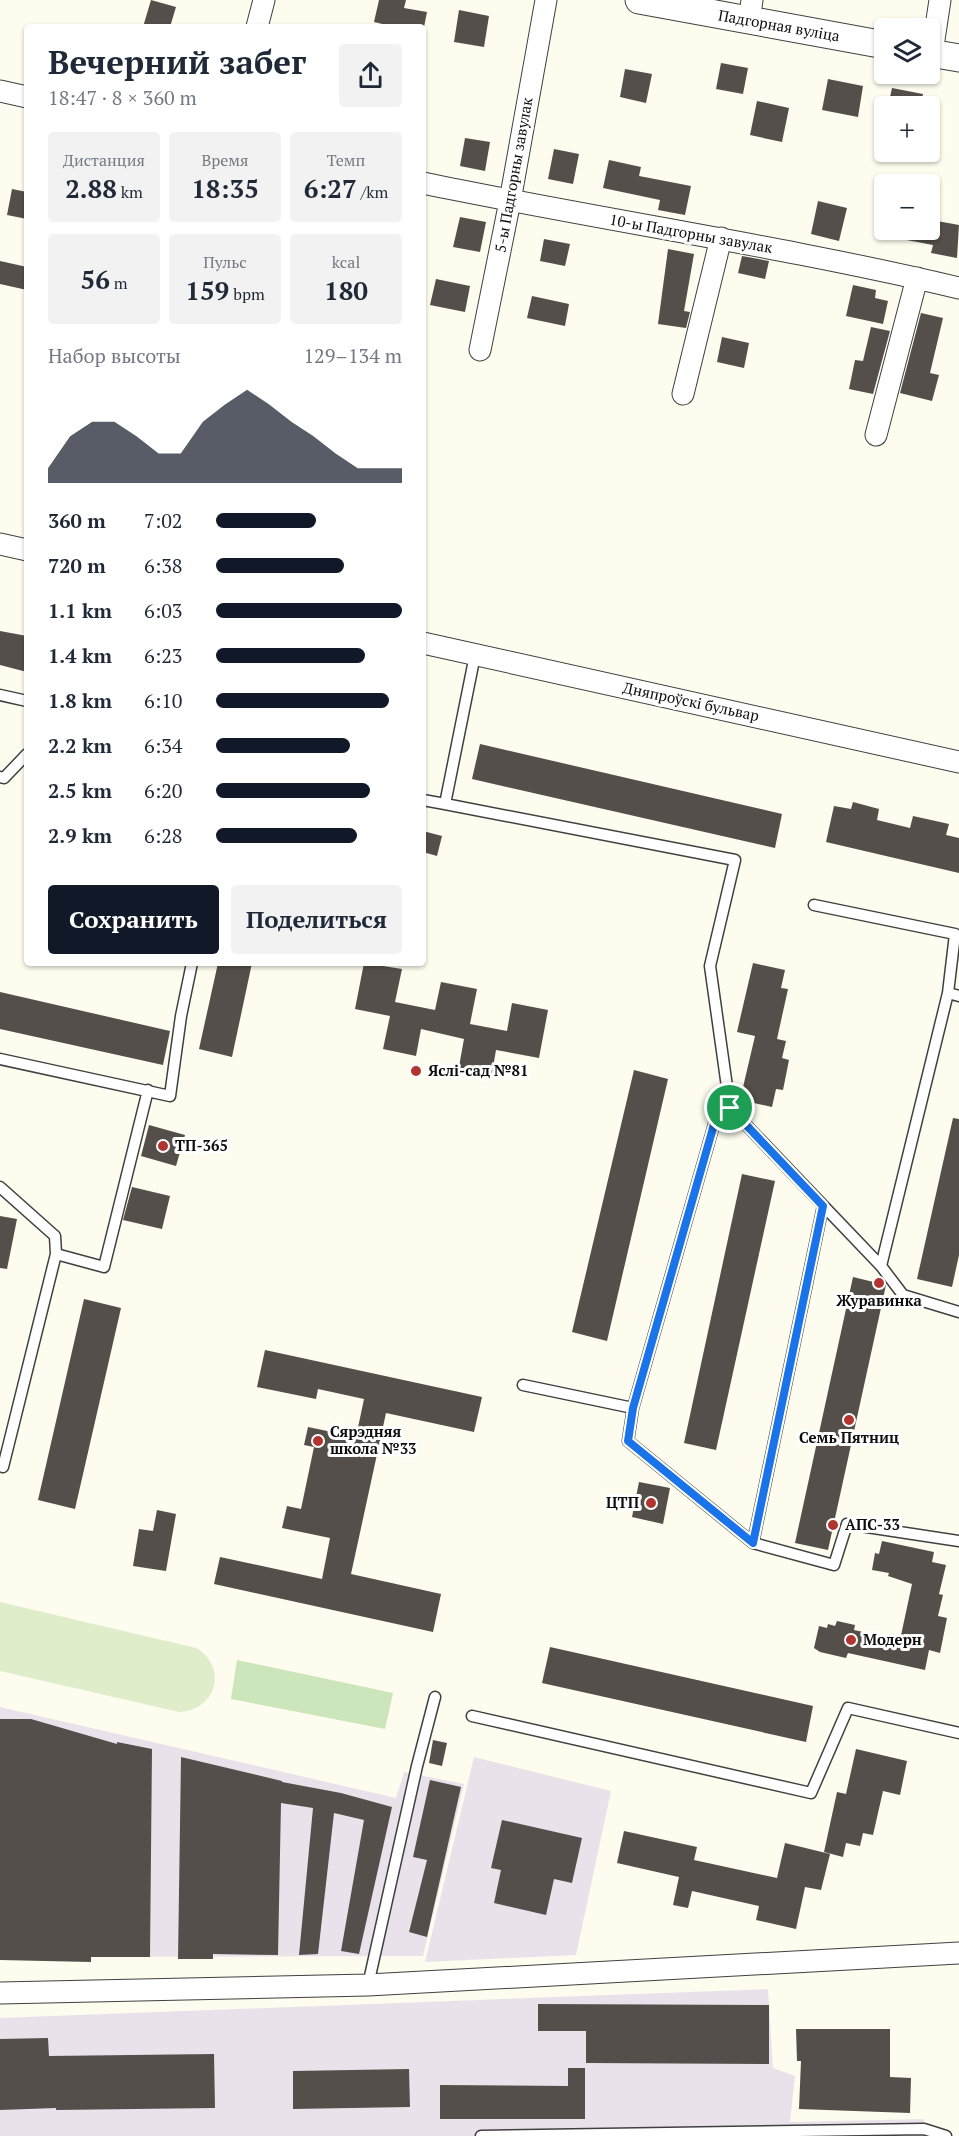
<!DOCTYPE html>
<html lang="ru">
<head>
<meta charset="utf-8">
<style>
	:root { --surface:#fff; --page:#f2f2f3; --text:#1f2937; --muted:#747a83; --accent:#111827 }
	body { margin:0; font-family:"PT Serif",serif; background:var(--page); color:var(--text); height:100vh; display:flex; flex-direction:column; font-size:22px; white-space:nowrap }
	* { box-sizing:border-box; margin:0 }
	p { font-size:20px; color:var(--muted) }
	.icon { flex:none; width:33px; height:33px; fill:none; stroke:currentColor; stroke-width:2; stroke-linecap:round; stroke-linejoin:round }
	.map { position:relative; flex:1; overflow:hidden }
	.sheet { position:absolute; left:24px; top:24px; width:402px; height:942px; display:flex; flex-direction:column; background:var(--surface); border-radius:6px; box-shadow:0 2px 4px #0004 }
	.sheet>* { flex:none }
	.tools { position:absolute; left:874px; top:18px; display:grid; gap:12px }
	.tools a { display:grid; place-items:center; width:66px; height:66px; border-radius:6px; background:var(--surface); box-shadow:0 2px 4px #0004; font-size:30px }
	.pin { position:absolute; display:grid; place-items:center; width:51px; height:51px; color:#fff; margin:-26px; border:3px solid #fff; border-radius:50%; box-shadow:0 2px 6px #0007 }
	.round { display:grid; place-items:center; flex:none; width:63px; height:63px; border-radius:6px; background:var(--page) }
	.head { display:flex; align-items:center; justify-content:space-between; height:102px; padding:0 24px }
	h1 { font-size:33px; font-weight:700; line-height:45px }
	.metrics { display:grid; grid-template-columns:repeat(3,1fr); gap:9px; height:102px; padding:6px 24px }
	.metrics div { display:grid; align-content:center; border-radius:6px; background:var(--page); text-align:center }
	.metrics b { font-size:26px; font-weight:700 }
	.metrics small { font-size:16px; font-weight:400 }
	.metrics p { font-size:16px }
	.chart { height:168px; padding:12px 24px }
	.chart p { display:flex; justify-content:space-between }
	.chart svg { width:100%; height:108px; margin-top:6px; fill:var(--accent); opacity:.7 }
	.primary-button { display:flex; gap:12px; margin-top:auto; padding:12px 24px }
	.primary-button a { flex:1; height:69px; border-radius:6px; background:var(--accent); color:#fff; font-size:24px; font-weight:700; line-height:69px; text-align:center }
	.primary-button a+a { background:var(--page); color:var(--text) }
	ul { padding:0 24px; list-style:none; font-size:20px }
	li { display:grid; grid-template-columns:96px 72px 1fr; align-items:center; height:45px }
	li i { height:15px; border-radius:8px; background:var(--accent) }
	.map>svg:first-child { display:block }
	.industrial { fill:#eae2eb }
	.green { fill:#cde5ba }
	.pitch { fill:#dfedcb }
	.building { fill:#544f4a }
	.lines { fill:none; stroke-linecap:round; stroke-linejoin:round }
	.service-casing { stroke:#404040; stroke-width:13 }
	.minor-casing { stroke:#404040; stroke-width:23 }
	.tertiary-casing { stroke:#404040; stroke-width:29 }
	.service { stroke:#fff; stroke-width:10 }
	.minor { stroke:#fff; stroke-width:21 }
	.tertiary { stroke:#fff; stroke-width:27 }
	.route-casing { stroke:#fff; stroke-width:12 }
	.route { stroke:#1a73e8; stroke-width:8 }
	.poi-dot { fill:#b03531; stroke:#fff; stroke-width:2 }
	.labels { text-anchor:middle; stroke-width:6; stroke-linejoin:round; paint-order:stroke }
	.street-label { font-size:15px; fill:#0d0d0d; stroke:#fff }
	.poi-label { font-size:15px; font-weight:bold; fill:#0d0d0d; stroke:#fff; text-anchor:start }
</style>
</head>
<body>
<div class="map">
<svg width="959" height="2136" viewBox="0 0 959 2136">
	<rect width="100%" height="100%" fill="#fdfcee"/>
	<!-- industrial -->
	<path class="industrial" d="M 0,1707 L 396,1798 L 404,1772 L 464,1784 L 423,1956 L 0,1957 Z
		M 474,1757 L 611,1791 L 576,1955 L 425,1962 Z
		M 768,1989 L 773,2068 L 795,2076 L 790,2122 L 924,2119 L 925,2136 L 0,2136 L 0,2018 Z"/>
	<!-- green -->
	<path class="green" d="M 237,1660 L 393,1693 L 385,1729 L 231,1699 Z"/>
	<!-- pitch -->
	<path class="pitch" d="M 0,1602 L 196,1648 C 228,1667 217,1710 179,1712 L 0,1671 Z"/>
	<!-- building -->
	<path class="building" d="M 151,0 L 176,7 L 170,27 L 143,27 Z
		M 379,0 L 406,0 L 404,8 L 427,12 L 424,27 L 395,27 L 374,22 Z
		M 459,10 L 489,16 L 484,47 L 454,42 Z
		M 721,63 L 748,68 L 743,94 L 716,89 Z
		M 625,69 L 652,74 L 646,103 L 620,97 Z
		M 828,79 L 863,86 L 858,117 L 822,110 Z
		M 892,88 L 923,94 L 921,106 L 888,106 Z
		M 757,101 L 789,108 L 782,142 L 750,135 Z
		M 465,138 L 490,142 L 485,171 L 460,166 Z
		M 554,149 L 579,154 L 573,184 L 548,179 Z
		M 609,160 L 641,167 L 639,176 L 691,186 L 685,215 L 658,210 L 660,200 L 603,188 Z
		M 12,189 L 27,192 L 27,219 L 7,215 Z
		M 818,201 L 847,208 L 839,241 L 811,234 Z
		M 460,217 L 486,222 L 480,252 L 453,247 Z
		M 937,221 L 959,225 L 957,258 L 931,253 L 933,245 L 891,237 L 892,230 L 935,230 Z
		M 544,239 L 570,244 L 565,266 L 540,261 Z
		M 668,249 L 694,254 L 684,311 L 690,312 L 686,328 L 658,324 Z
		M 742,256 L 769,261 L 765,279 L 738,273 Z
		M 0,261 L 27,267 L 27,290 L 0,284 Z
		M 436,279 L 470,286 L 465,312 L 430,305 Z
		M 853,285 L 876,290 L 875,298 L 888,301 L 883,324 L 846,316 Z
		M 532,296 L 569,304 L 565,326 L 527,318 Z
		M 921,313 L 943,318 L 930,373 L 939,375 L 932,401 L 900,393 Z
		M 871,327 L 890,331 L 873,394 L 849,389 L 855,360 L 863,361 Z
		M 722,337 L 749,343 L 744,368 L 717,362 Z
		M 0,631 L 27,636 L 27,672 L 0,665 Z
		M 480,744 L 782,814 L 775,848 L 472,779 Z
		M 853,802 L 879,809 L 877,820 L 910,828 L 913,816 L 949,824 L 946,835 L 959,838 L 959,873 L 826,842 L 834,806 L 851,809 Z
		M 423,831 L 442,836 L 437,856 L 423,852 Z
		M 218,963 L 252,963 L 232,1057 L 199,1049 Z
		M 364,963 L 402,969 L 395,1002 L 435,1010 L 441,982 L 477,989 L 470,1024 L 507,1031 L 512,1003 L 548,1010 L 539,1058 L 496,1050 L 491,1079 L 458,1072 L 464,1039 L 421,1029 L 416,1056 L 383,1049 L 390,1016 L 355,1009 Z
		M 753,963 L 785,970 L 781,988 L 788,989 L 777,1039 L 786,1041 L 782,1058 L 789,1060 L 783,1090 L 776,1089 L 772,1107 L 740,1100 L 755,1036 L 737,1032 Z
		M 0,992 L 170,1031 L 163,1065 L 0,1029 Z
		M 634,1070 L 668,1079 L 607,1341 L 572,1332 Z
		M 953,1118 L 959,1119 L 959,1255 L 952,1287 L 917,1279 Z
		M 149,1125 L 185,1135 L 176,1166 L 141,1156 Z
		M 742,1174 L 775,1181 L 716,1450 L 684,1443 Z
		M 132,1187 L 170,1196 L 162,1229 L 123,1220 Z
		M 0,1216 L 17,1219 L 7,1269 L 0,1268 Z
		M 853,1277 L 886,1285 L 828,1550 L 795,1543 Z
		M 84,1299 L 121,1308 L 75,1509 L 38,1500 Z
		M 265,1350 L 482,1397 L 474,1432 L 386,1413 L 351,1574 L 441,1594 L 433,1632 L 214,1584 L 220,1557 L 322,1579 L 330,1538 L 282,1528 L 287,1506 L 301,1509 L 314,1447 L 304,1445 L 308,1427 L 356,1437 L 364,1399 L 318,1389 L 316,1399 L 257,1387 Z
		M 639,1482 L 670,1488 L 663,1524 L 632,1517 Z
		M 157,1510 L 176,1514 L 166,1571 L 133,1566 L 139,1529 L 153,1531 Z
		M 882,1541 L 934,1552 L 932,1562 L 946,1565 L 939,1594 L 943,1595 L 938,1616 L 947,1618 L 940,1653 L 929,1650 L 925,1670 L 848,1653 L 846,1658 L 820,1652 L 814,1648 L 819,1626 L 827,1628 L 828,1624 L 835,1626 L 837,1621 L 855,1625 L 854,1630 L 900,1640 L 912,1584 L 888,1576 L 889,1573 L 872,1570 L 875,1553 L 879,1554 Z
		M 550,1647 L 813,1706 L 806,1742 L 542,1683 Z
		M 0,1719 L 31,1719 L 117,1744 L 117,1742 L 152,1749 L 150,1957 L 91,1957 L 91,1962 L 0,1960 Z
		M 433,1740 L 447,1743 L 442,1766 L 429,1763 Z
		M 856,1749 L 907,1761 L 900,1795 L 883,1791 L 873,1835 L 863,1833 L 860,1846 L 846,1843 L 843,1857 L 824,1852 L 837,1792 L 846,1794 Z
		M 181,1757 L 282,1781 L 282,1782 L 341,1793 L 392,1807 L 359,1954 L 341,1951 L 364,1820 L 334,1813 L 318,1954 L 299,1955 L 313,1808 L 281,1803 L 278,1955 L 213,1954 L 213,1959 L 178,1959 Z
		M 430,1780 L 461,1787 L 427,1937 L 409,1932 L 427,1860 L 413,1857 Z
		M 502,1820 L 582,1838 L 572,1883 L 554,1879 L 546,1915 L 494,1903 L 501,1870 L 491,1868 Z
		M 624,1831 L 697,1847 L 694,1860 L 777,1878 L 785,1843 L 830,1854 L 821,1890 L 805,1887 L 796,1929 L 756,1920 L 759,1906 L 692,1891 L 688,1908 L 673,1905 L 679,1877 L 617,1863 Z
		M 538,2004 L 769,2005 L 769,2064 L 586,2063 L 586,2031 L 538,2031 Z
		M 796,2029 L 890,2029 L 890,2077 L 911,2078 L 910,2113 L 799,2109 L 801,2061 L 797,2061 Z
		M 48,2038 L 49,2056 L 214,2054 L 215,2108 L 56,2110 L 56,2108 L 0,2110 L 0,2039 Z
		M 568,2068 L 585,2068 L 585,2119 L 440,2119 L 440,2085 L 568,2086 Z
		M 409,2069 L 410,2107 L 293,2109 L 293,2071 Z"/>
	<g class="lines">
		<!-- service casing -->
		<g class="service-casing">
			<path id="service" d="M 475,655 L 445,804 L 735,860 L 710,966 L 730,1108
				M 0,695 L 27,701
				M 0,777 L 4,778 L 27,754
				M 423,800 L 445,804
				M 814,905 L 955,934 L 948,993
				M 0,1059 L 170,1096 L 181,1016 L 192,963
				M 0,1187 L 55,1236 L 56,1254 L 104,1267 L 148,1090
				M 881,1266 L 948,993 L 959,996
				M 959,1312 L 903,1295 L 881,1266 L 730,1108 L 715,1121 L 633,1408 L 628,1441 L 753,1543 L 834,1565 L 847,1524 L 959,1541
				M 523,1385 L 633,1408
				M 0,1466 L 3,1467 L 56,1254
				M 753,1543 L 823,1206
				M 472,1716 L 811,1793 L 848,1708 L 959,1733
				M 368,1985 L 417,1766 L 435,1697
				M 481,2136 L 924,2129 L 946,2136"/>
		</g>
		<!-- minor casing -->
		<g class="minor-casing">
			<path id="minor" d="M 749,21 L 752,0
				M 257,27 L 264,0
				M 932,53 L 940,0
				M 0,91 L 27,97
				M 423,183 C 601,220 782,246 959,288
				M 480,350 L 510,201 L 546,0
				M 683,394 L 721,238
				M 876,435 L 917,278
				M 0,544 L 27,550
				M 423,643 L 959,762
				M 0,1993 L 368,1985 L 959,1953"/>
		</g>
		<!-- tertiary casing -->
		<g class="tertiary-casing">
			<path id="tertiary" d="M 639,0 L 885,45
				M 930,53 L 959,58"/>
		</g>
		<!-- service -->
		<use href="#service" class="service"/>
		<!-- minor -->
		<use href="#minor" class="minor"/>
		<!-- tertiary -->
		<use href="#tertiary" class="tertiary"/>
	</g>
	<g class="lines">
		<!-- route casing -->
		<g class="route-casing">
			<path id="route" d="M 730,1108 L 823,1206 L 753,1543 L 628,1441 L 633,1408 L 715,1121 Z"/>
		</g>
		<!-- route -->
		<use href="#route" class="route"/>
	</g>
	<!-- markers -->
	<g class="poi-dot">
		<circle cx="416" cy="1071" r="6"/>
		<circle cx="163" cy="1146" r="6"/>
		<circle cx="879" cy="1283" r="6"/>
		<circle cx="849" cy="1420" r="6"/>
		<circle cx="318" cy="1441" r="6"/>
		<circle cx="651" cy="1503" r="6"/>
		<circle cx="833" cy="1525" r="6"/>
		<circle cx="851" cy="1640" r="6"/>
	</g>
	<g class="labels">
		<!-- street labels -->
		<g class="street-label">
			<text transform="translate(779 26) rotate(10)" y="5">Падгорная вуліца</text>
			<text transform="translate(514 175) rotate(-80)" y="5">5-ы Падгорны завулак</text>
			<text transform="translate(691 234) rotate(10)" y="5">10-ы Падгорны завулак</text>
			<text transform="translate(691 702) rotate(12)" y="5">Дняпроўскі бульвар</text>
		</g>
		<!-- poi labels -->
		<g class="poi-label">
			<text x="428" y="1076">Яслі-сад №81</text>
			<text x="175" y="1151">ТП-365</text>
			<text x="879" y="1306" text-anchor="middle">Журавинка</text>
			<text x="330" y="1437">Сярэдняя<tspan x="330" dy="17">школа №33</tspan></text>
			<text x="849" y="1443" text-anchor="middle">Семь Пятниц</text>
			<text x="639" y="1508" text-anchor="end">ЦТП</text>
			<text x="845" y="1530">АПС-33</text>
			<text x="863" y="1645">Модерн</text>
		</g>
	</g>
</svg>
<div class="tools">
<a><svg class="icon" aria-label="layers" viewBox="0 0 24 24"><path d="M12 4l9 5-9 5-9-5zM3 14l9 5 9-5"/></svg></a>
<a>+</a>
<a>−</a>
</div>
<div class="pin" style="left:730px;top:1108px;background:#1e9e55"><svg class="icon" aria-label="arrive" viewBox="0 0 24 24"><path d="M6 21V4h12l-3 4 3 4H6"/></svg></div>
<section class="sheet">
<div class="head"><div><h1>Вечерний забег</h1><p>18:47 · 8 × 360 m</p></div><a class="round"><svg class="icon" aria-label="share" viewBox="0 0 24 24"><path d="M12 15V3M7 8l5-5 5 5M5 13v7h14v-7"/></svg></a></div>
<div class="metrics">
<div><p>Дистанция</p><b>2.88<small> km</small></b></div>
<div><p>Время</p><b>18:35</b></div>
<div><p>Темп</p><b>6:27<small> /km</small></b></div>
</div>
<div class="metrics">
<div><b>56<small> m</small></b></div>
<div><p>Пульс</p><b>159<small> bpm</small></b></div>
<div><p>kcal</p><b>180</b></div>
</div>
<div class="chart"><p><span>Набор высоты</span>129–134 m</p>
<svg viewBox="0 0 160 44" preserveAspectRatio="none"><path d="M0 44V38L10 25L20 19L30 19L40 25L50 32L60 32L70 19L80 12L90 6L100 12L110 19L120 25L130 32L140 38L150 38L160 38V44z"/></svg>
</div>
<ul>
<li><b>360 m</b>7:02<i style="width:54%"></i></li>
<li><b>720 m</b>6:38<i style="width:69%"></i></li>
<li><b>1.1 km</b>6:03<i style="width:100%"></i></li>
<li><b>1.4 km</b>6:23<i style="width:80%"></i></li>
<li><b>1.8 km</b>6:10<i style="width:93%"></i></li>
<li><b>2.2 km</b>6:34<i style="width:72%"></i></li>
<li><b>2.5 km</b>6:20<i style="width:83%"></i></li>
<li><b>2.9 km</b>6:28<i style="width:76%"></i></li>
</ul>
<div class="primary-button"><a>Сохранить</a><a>Поделиться</a></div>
</section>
</div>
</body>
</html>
